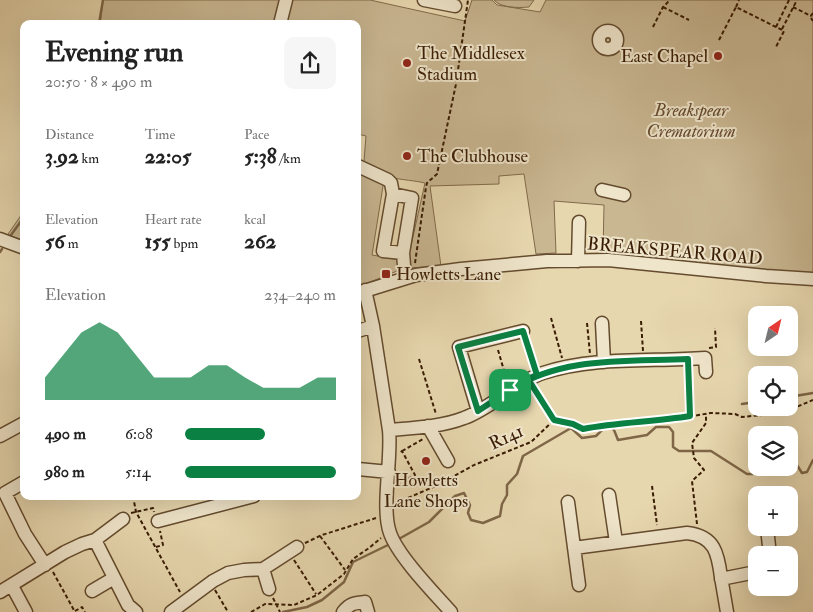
<!DOCTYPE html>
<html lang="en">
<head>
<meta charset="utf-8">
<style>
	:root { --surface:#fff; --page:#f6f6f6; --text:#222; --muted:#767676; --accent:#0b8043 }
	body { margin:0; font-family:"IM FELL Double Pica",serif; background:var(--page); color:var(--text); height:100vh; display:flex; flex-direction:column; font-size:19px; white-space:nowrap }
	* { box-sizing:border-box; margin:0 }
	p { font-size:16px; color:var(--muted) }
	.icon { flex:none; width:28px; height:28px; fill:none; stroke:currentColor; stroke-width:2; stroke-linecap:round; stroke-linejoin:round }
	.map { position:relative; flex:1; overflow:hidden }
	.panel { position:absolute; left:20px; top:20px; width:341px; height:480px; display:flex; flex-direction:column; background:var(--surface); border-radius:10px; box-shadow:0 5px 20px #0002 }
	.panel>* { flex:none }
	.needle { width:32px; rotate:35deg }
	.buttons { position:absolute; left:748px; top:306px; display:grid; gap:10px }
	.buttons a { display:grid; place-items:center; width:50px; height:50px; border-radius:10px; background:var(--surface); box-shadow:0 5px 20px #0002; font-size:25px }
	.pin { position:absolute; display:grid; place-items:center; width:42px; height:42px; color:#fff; margin:-21px; border-radius:10px; box-shadow:0 2px 8px #0006 }
	.round { display:grid; place-items:center; flex:none; width:52px; height:52px; border-radius:10px; background:var(--page) }
	.head { display:flex; align-items:center; justify-content:space-between; height:85px; padding:0 25px }
	h1 { font-size:28px; font-weight:700; line-height:38px }
	.figures { display:grid; grid-template-columns:repeat(3,1fr); gap:8px; height:85px; padding:5px 25px }
	.figures div { display:grid; align-content:center }
	.figures b { font-size:21px; font-weight:700 }
	.figures small { font-size:14px; font-weight:400 }
	.figures p { font-size:14px }
	.chart { height:140px; padding:10px 25px }
	.chart p { display:flex; justify-content:space-between }
	.chart svg { width:100%; height:90px; margin-top:5px; fill:var(--accent); opacity:.7 }
	ul { padding:0 25px; list-style:none; font-size:16px }
	li { display:grid; grid-template-columns:80px 60px 1fr; align-items:center; height:38px }
	li i { height:12px; border-radius:6px; background:var(--accent) }
	.map>svg:first-child { display:block }
	.green { fill:#c9b792; stroke:#816a4a }
	.lines { fill:none; stroke-linecap:round; stroke-linejoin:round }
	.stream { stroke:#7e6647; stroke-width:2.5 }
	.minor-casing { stroke:#644b2e; stroke-width:15 }
	.path { stroke:#391c03; stroke-width:2; stroke-dasharray:4 2.5; stroke-linecap:butt }
	.minor { stroke:#efe5cb; stroke-width:12 }
	.route-casing { stroke:#fff; stroke-width:10 }
	.route { stroke:#0b8043; stroke-width:6 }
	.poi-dot { fill:#8f2418; stroke:#efe5cb; stroke-width:2 }
	.labels { text-anchor:middle; stroke-width:4; stroke-linejoin:round; paint-order:stroke }
	.poi-label { font-size:18px; fill:#391c03; stroke:#efe5cb; text-anchor:start }
	.park-label { font-size:18px; font-style:italic; fill:#644a2e; stroke:#efe5cb }
	.street-label { font-size:18px; fill:#391c03; stroke:#efe5cb }
</style>
</head>
<body>
<div class="map">
<svg width="813" height="612" viewBox="0 0 813 612">
	<rect width="100%" height="100%" fill="#e7d7af"/>
	<filter id="stains"><feTurbulence type="fractalNoise" baseFrequency=".004" numOctaves="4"/><feColorMatrix values="0 0 0 0 .2 0 0 0 0 .09 0 0 0 0 .02 0 0 0 .5 -.17"/></filter>
	<radialGradient id="worn" r=".72"><stop offset=".6" stop-color="#630" stop-opacity="0"/><stop offset="1" stop-color="#630" stop-opacity=".3"/></radialGradient>
	<!-- green -->
	<path class="green" d="M 103,0 L 370,0 L 465,21 L 472,0 L 492,0 L 497,5 L 540,12 L 546,0 L 813,0 L 813,275 C 743,265 673,265 603,254 L 604,205 L 554,201 L 556,253 L 536,254 L 524,174 L 499,176 L 499,184 L 430,186 L 441,266 L 409,268 L 408,259 L 425,183 C 404,178 377,181 364,161 L 366,136 L 358,134 L 358,24 L 100,24 Z
		M 494,0 L 534,0 L 529,7 C 518,8 501,8 494,0 Z
		M 358,173 L 384,180 L 372,255 L 400,260 L 397,271 L 358,287 Z
		M 24,211 L 24,243 L 6,237 Z"/>
	<g class="lines">
		<!-- stream -->
		<path class="stream" d="M 99,24 L 103,0
			M 11,235 L 24,217
			M 0,252 L 2,249
			M 789,397 L 813,393
			M 742,404 L 756,402
			M 789,458 L 793,459 L 802,473 L 807,472 L 813,460
			M 397,540 L 429,522 L 455,496 L 464,493 L 470,505 L 468,513 L 471,520 L 483,523 L 500,516 L 502,504 L 507,495 L 507,485 L 517,474 L 523,456 L 571,428 L 582,438 L 596,436 L 604,428 L 610,427 L 614,430 L 618,440 L 647,435 L 656,427 L 669,427 L 673,432 L 673,447 L 679,451 L 711,451 L 747,474 L 753,474 L 758,468
			M 283,612 L 307,607 L 322,600 L 344,582 L 353,562 L 390,544"/>
		<!-- minor casing -->
		<g class="minor-casing">
			<path id="minor" d="M 424,0 L 455,6
				M 280,24 L 286,0
				M599 40a9 9 0 1 1 18 0a9 9 0 1 1-18 0Z
				M 358,166 L 388,180 L 391,183 L 393,194 L 412,198 L 403,253 L 405,278
				M 602,190 L 624,195
				M 393,194 L 383,251 L 403,253
				M 0,239 L 24,248
				M 578,261 L 579,222
				M 365,290 L 373,326 L 389,430 C 392,459 381,508 390,533 C 398,556 434,593 451,612
				M 358,293 L 416,275 L 461,269 L 547,261 L 608,260 L 766,276 L 813,279
				M 602,323 L 604,362
				M 358,331 L 373,326
				M 478,411 L 459,347 L 523,331
				M 428,426 L 448,461
				M 389,430 C 413,428 441,427 464,418 C 492,408 514,383 543,373 C 594,356 652,362 705,358 L 706,372
				M 0,436 L 24,423
				M 358,469 L 389,472
				M 24,482 L 5,493 L 25,534 L 45,565
				M 609,495 L 616,542
				M 568,502 L 579,585
				M 158,521 L 254,496
				M 767,528 L 770,555
				M 95,540 L 128,605 L 136,612
				M 574,548 L 687,533 C 715,536 718,554 721,577 C 723,589 725,600 727,612
				M 263,569 L 269,589
				M 721,579 L 756,572
				M 12,586 L 26,612
				M 92,591 L 114,578
				M 0,592 L 65,552 L 82,544 L 95,540 L 123,519
				M 171,612 L 213,581 L 228,573 L 244,570 L 263,569 L 297,547
				M 343,612 C 350,603 355,603 365,602 L 368,612"/>
		</g>
		<!-- path -->
		<path class="path" d="M 663,7 L 689,20
			M 736,7 L 739,0
			M 793,7 L 811,16
			M 813,13 L 810,17 L 813,21
			M 653,27 L 663,7 L 670,0
			M 776,27 L 789,0
			M 782,29 L 797,0
			M 719,40 L 736,7 L 784,31 L 776,47
			M 415,263 L 426,187 L 427,183 L 437,174 L 456,84 L 468,0
			M 551,318 L 562,358
			M 641,321 L 643,351
			M 587,323 L 590,354
			M 526,340 L 534,366
			M 709,348 L 716,347 L 715,328
			M 498,350 L 507,381
			M 419,359 L 436,414
			M 688,369 L 690,416
			M 534,388 L 554,419
			M 402,451 L 423,439
			M 397,485 L 415,475 L 402,451 L 400,453
			M 652,486 L 657,525
			M 133,496 L 136,512 L 180,592
			M 396,503 L 438,485 L 474,465 L 531,442 L 554,420 L 573,424 L 583,429 L 612,423 L 655,422 L 711,413 L 735,414 L 742,417 L 782,413 L 813,400
			M 131,513 L 153,508 L 154,512
			M 697,524 L 692,481 L 704,470 L 694,458 L 692,443 L 706,423 L 706,414
			M 320,536 L 345,570
			M 305,543 L 322,535 L 376,518
			M 156,547 L 163,545 L 160,531
			M 294,560 L 316,594
			M 53,572 L 75,612
			M 215,590 L 228,612
			M 273,598 L 280,612
			M 75,611 L 82,607 L 85,612
			M 251,612 L 265,604 L 294,605 L 317,595 L 344,574 L 353,559 L 369,548 L 381,538"/>
		<!-- minor -->
		<use href="#minor" class="minor"/>
	</g>
	<g class="lines">
		<!-- route casing -->
		<g class="route-casing">
			<path id="route" d="M 510,390 L 478,411 L 458,347 L 523,331 L 537,375 L 528,379 L 554,420 L 573,424 L 583,429 C 618,422 654,422 690,416 L 688,359 C 628,362 562,356 510,390"/>
		</g>
		<!-- route -->
		<use href="#route" class="route"/>
	</g>
	<!-- markers -->
	<g class="poi-dot">
		<circle cx="718" cy="56" r="5"/>
		<circle cx="407" cy="63" r="5"/>
		<circle cx="407" cy="156" r="5"/>
		<rect x="381" y="269" width="10" height="10" rx="2.5"/>
		<circle cx="426" cy="461" r="5"/>
	</g>
	<g class="labels">
		<!-- poi labels -->
		<g class="poi-label">
			<text x="417" y="59">The Middlesex<tspan x="417" dy="21">Stadium</tspan></text>
			<text x="708" y="62" text-anchor="end">East Chapel</text>
			<text x="417" y="162">The Clubhouse</text>
			<text x="396" y="280">Howletts Lane</text>
			<text x="426" y="486" text-anchor="middle">Howletts<tspan x="426" dy="21">Lane Shops</tspan></text>
		</g>
		<!-- park labels -->
		<g class="park-label">
			<text x="691" y="116">Breakspear<tspan x="691" dy="21">Crematorium</tspan></text>
		</g>
		<!-- street labels -->
		<g class="street-label">
			<text transform="translate(675 251) rotate(5)" y="6">BREAKSPEAR ROAD</text>
			<text transform="translate(506 437) rotate(-25)" y="6">R141</text>
		</g>
	</g>
	<rect width="100%" height="100%" filter="url(#stains)"/>
	<rect width="100%" height="100%" fill="url(#worn)"/>
</svg>
<div class="buttons">
<a><svg class="needle" viewBox="-14 -14 28 28"><path d="M0-13l5 13h-10z" fill="#e53935"/><path d="M0 13l5-13h-10z" fill="#767676"/></svg></a>
<a><svg class="icon" aria-label="locate" viewBox="0 0 24 24"><circle cx="12" cy="12" r="6"/><path d="M12 2v4M12 18v4M2 12h4M18 12h4"/></svg></a>
<a><svg class="icon" aria-label="layers" viewBox="0 0 24 24"><path d="M12 4l9 5-9 5-9-5zM3 14l9 5 9-5"/></svg></a>
<a>+</a>
<a>−</a>
</div>
<div class="pin" style="left:510px;top:390px;background:#1e9e55"><svg class="icon" aria-label="arrive" viewBox="0 0 24 24"><path d="M6 21V4h12l-3 4 3 4H6"/></svg></div>
<section class="panel">
<div class="head"><div><h1>Evening run</h1><p>20:50 · 8 × 490 m</p></div><a class="round"><svg class="icon" aria-label="share" viewBox="0 0 24 24"><path d="M12 15V3M7 8l5-5 5 5M5 13v7h14v-7"/></svg></a></div>
<div class="figures">
<div><p>Distance</p><b>3.92<small> km</small></b></div>
<div><p>Time</p><b>22:05</b></div>
<div><p>Pace</p><b>5:38<small> /km</small></b></div>
</div>
<div class="figures">
<div><p>Elevation</p><b>56<small> m</small></b></div>
<div><p>Heart rate</p><b>155<small> bpm</small></b></div>
<div><p>kcal</p><b>262</b></div>
</div>
<div class="chart"><p><span>Elevation</span>234–240 m</p>
<svg viewBox="0 0 160 44" preserveAspectRatio="none"><path d="M0 44V33L10 22L20 11L30 6L40 11L50 22L60 33L70 33L80 33L90 27L100 27L110 33L120 38L130 38L140 38L150 33L160 33V44z"/></svg>
</div>
<ul>
<li><b>490 m</b>6:08<i style="width:53%"></i></li>
<li><b>980 m</b>5:14<i style="width:100%"></i></li>
</ul>
</section>
</div>
</body>
</html>
